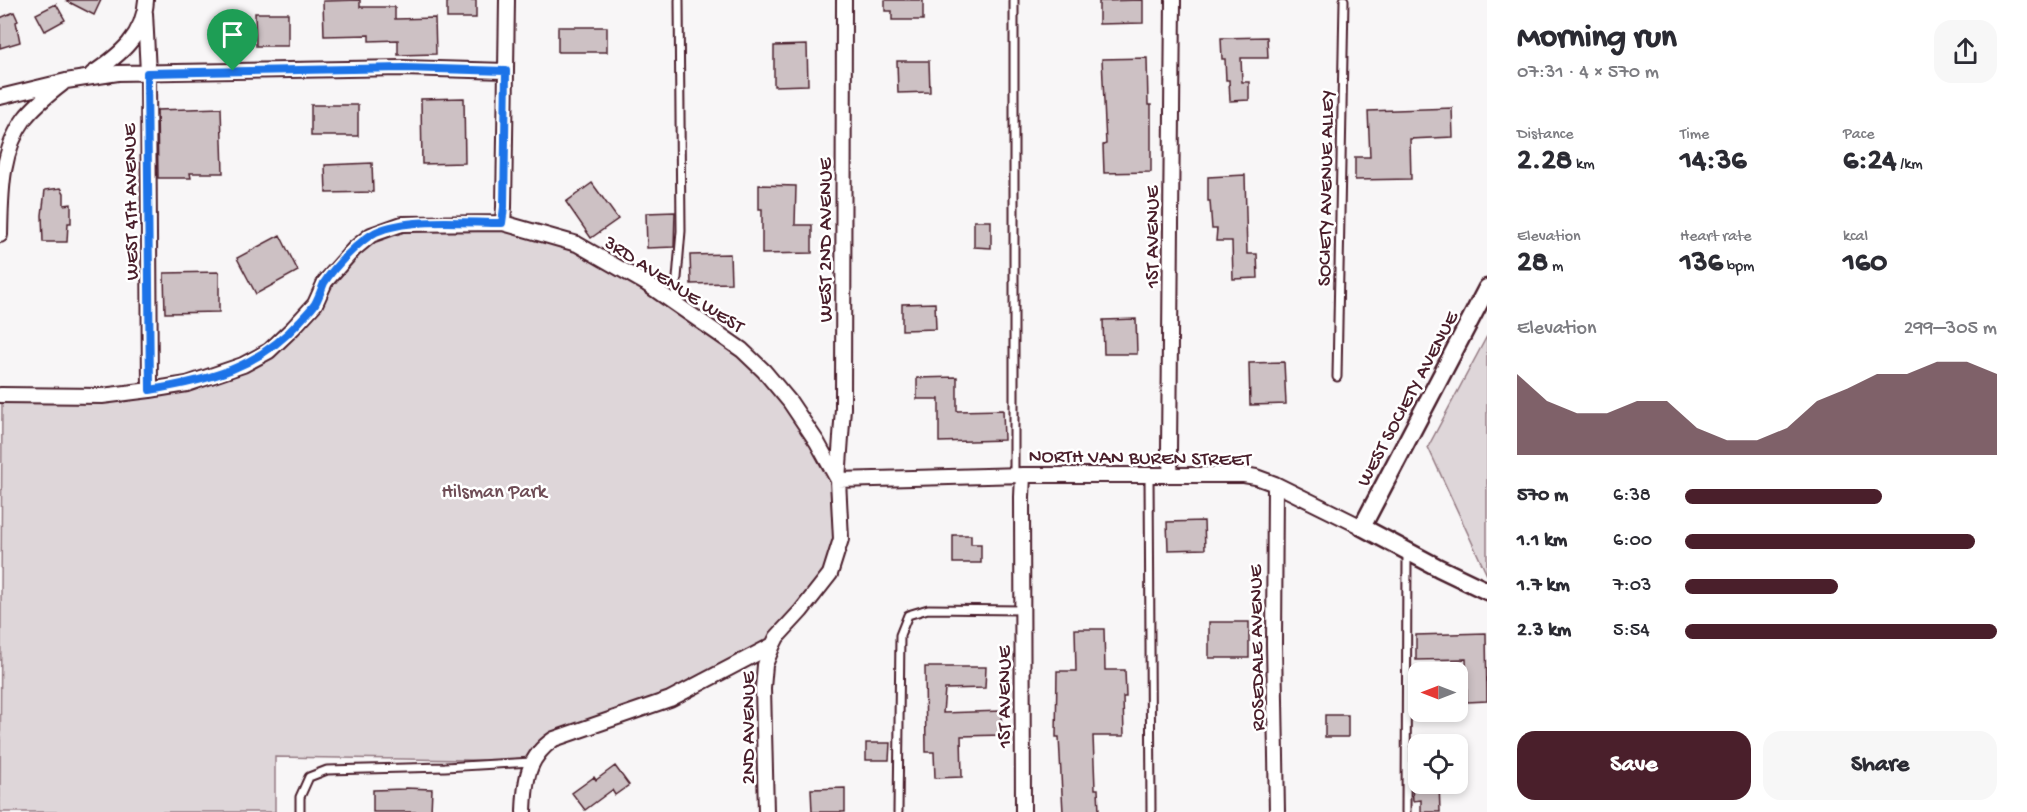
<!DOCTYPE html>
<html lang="en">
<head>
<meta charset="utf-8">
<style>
	:root { --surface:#fff; --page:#f7f7f7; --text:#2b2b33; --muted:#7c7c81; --accent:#4a1f2b }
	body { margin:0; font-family:"Gochi Hand",sans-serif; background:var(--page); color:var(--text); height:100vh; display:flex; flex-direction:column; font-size:22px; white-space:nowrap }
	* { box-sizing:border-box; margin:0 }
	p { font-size:20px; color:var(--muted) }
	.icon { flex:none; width:33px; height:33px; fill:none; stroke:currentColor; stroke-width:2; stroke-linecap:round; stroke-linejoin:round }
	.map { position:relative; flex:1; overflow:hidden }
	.panel { display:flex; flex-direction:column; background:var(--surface); width:540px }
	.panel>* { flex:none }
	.needle { width:39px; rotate:270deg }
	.controls { position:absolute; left:1408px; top:662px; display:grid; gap:12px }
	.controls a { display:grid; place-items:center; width:60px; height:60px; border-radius:12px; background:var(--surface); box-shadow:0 3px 9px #0003; font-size:30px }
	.pin { position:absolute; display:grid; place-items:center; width:51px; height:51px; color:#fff; margin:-62px -26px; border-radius:50% 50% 50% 0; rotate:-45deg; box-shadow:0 0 6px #0007 }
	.pin .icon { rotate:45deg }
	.round { display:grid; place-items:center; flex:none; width:63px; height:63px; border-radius:18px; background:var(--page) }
	.headline { display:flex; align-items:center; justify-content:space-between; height:102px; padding:0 30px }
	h1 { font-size:33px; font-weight:800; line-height:45px }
	.metrics { display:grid; grid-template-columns:repeat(3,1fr); gap:9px; height:102px; padding:6px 30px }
	.metrics div { display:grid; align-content:center }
	.metrics b { font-size:30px; font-weight:800 }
	.metrics small { font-size:16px; font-weight:400 }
	.metrics p { font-size:16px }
	.chart { height:168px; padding:12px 30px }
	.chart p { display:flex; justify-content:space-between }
	.chart svg { width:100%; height:108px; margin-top:6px; fill:var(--accent); opacity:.7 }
	.action { display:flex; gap:12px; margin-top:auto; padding:12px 30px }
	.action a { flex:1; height:69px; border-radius:18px; background:var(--accent); color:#fff; font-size:24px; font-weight:800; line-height:69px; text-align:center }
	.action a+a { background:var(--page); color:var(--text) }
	ul { padding:0 30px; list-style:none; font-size:20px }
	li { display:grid; grid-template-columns:96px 72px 1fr; align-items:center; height:45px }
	li i { height:15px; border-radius:8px; background:var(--accent) }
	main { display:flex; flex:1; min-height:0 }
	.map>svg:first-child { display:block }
	.green { fill:#ded6d9; stroke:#947a82; stroke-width:1.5 }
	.building { fill:#cdc1c4; stroke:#4a1f2b; stroke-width:1.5 }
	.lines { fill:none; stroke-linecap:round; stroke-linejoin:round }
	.service-casing { stroke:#4a1f2b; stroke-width:11 }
	.minor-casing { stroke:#4a1f2b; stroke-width:18 }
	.tertiary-casing { stroke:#4a1f2b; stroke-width:21 }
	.service { stroke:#fff; stroke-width:7 }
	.minor { stroke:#fff; stroke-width:14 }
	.tertiary { stroke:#fff; stroke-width:16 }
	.route-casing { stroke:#fff; stroke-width:12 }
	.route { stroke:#1a73e8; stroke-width:8 }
	.labels { text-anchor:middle; stroke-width:5; stroke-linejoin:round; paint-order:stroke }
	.street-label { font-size:20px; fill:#4a1f2b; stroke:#fff }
	.park-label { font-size:20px; fill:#6f4d56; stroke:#fff }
</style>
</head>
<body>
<main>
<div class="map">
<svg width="1487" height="812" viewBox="0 0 1487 812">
	<rect width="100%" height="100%" fill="#f8f6f7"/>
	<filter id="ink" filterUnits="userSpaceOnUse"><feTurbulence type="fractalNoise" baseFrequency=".0167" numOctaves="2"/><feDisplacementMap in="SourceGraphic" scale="12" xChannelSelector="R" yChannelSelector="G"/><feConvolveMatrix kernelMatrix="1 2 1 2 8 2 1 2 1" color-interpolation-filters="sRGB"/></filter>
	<g filter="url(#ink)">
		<!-- green -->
		<path class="green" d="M 503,225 L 607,262 L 763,372 L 835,477 L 840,539 L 829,573 L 776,636 L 669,698 L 553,738 L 532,761 L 275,757 L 275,812 L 0,812 L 2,398 L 104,399 L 247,366 L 329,282 L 356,250 L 402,226 Z
			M 1487,336 L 1487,575 L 1428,447 Z"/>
		<!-- building -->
		<path class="building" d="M 65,0 L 101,0 L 94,15 Z
			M 360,0 L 360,7 L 395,7 L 395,19 L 435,18 L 436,54 L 398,55 L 398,40 L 369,41 L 369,35 L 324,36 L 323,1 Z
			M 447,0 L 476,0 L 476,18 L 447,18 Z
			M 885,0 L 923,0 L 923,20 L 892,20 L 892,11 L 885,11 Z
			M 1143,0 L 1143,23 L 1099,24 L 1099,1 Z
			M 56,4 L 65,20 L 45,31 L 36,14 Z
			M 14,12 L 18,21 L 16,22 L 20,42 L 0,48 L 0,18 Z
			M 255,13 L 288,13 L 288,46 L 256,46 Z
			M 558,27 L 607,27 L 607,52 L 558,52 Z
			M 1267,37 L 1268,58 L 1241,58 L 1242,82 L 1249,82 L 1249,100 L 1230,101 L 1229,80 L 1226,80 L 1225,59 L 1222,59 L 1221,38 Z
			M 807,45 L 808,85 L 774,86 L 774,46 Z
			M 1147,58 L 1148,105 L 1151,105 L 1151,172 L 1104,173 L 1103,145 L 1106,144 L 1102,59 Z
			M 897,61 L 929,61 L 930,92 L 898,93 Z
			M 464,98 L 465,163 L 422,164 L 421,99 Z
			M 311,105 L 358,105 L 358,136 L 311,136 Z
			M 221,108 L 223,173 L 190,173 L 191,178 L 158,178 L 157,110 Z
			M 1452,108 L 1453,137 L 1410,139 L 1411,179 L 1355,180 L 1355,157 L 1370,157 L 1368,111 Z
			M 372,163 L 373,192 L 326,193 L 325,165 Z
			M 1245,175 L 1247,254 L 1257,254 L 1258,278 L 1233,279 L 1232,241 L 1216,241 L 1217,229 L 1212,229 L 1210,201 L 1208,201 L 1208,177 Z
			M 592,183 L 618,219 L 591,238 L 566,202 Z
			M 759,185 L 796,186 L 795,225 L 812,225 L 812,253 L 762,254 L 762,209 L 759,209 Z
			M 61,188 L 64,193 L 64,205 L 71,204 L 71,223 L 68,223 L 67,242 L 43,242 L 42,215 L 45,190 Z
			M 675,212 L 674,247 L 647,248 L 646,213 Z
			M 974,221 L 991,221 L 991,248 L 974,247 Z
			M 280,235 L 298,271 L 256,294 L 237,258 Z
			M 730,254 L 731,283 L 691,284 L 690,255 Z
			M 219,272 L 219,312 L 165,313 L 164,273 Z
			M 935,303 L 936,329 L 902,330 L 902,304 Z
			M 1136,319 L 1137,354 L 1104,354 L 1103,320 Z
			M 1284,362 L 1286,404 L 1250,405 L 1249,363 Z
			M 957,377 L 957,411 L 1003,410 L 1004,440 L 939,442 L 939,399 L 917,399 L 917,378 Z
			M 1204,521 L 1205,549 L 1168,550 L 1167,522 Z
			M 953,535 L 971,535 L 971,544 L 981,544 L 981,563 L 953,563 Z
			M 1209,622 L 1249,622 L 1249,658 L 1209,658 Z
			M 1075,629 L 1104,629 L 1105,670 L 1125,670 L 1126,697 L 1123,697 L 1124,736 L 1093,736 L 1095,789 L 1098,789 L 1099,812 L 1063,812 L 1059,737 L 1056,737 L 1057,671 L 1076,671 Z
			M 1486,633 L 1487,701 L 1467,702 L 1466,659 L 1416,660 L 1416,635 Z
			M 925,667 L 986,667 L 985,688 L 945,689 L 943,713 L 1001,711 L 1002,735 L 961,736 L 962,777 L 935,778 L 934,752 L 926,752 Z
			M 1325,715 L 1348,715 L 1348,737 L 1325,737 Z
			M 866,743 L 890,743 L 889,760 L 866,760 Z
			M 615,766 L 629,785 L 615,795 L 612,790 L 585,810 L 572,793 L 594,777 L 596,780 Z
			M 1412,783 L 1439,783 L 1440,812 L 1421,812 L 1421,800 L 1413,801 Z
			M 405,788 L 432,789 L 431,812 L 373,812 L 373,790 L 405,789 Z
			M 845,788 L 845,812 L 812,812 L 811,789 Z"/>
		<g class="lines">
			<!-- service casing -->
			<g class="service-casing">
				<path id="service" d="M 1014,0 L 1014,475
					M 675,302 L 681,231 L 679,0
					M 1337,377 L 1344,0
					M 1149,475 L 1151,812
					M 300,812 L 300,797 L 309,777 L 327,770 L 445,767 L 532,762
					M 898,812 L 900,635 L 908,615 L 928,609 L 1022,610
					M 1406,812 L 1407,554"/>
			</g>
			<!-- minor casing -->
			<g class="minor-casing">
				<path id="minor" d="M 844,0 L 843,408 L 838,480 L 1023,475 L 1244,475 L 1256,477 L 1275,484 L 1362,527
					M 145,13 L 148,73 L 150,390
					M 92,74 C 120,55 144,36 146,0
					M 0,97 L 66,81 L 118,73 L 403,68 L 506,71
					M 503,223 L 504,207 L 507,0
					M 0,235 C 1,195 0,152 25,118 C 35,105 49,94 62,84
					M 0,395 L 102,396 L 150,390 L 187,384 L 243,365 L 269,351 L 293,328 L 315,304 L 325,282 L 354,249 L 371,235 L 402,224 L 503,223 L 577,244 L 647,284 L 742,350 L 764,371 L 790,402 L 817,442 L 838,480 L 841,539 L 830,574 L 801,611 L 777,637 L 773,645 L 670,699 L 554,739 C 527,757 525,781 524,812
					M 1171,475 L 1169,451 L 1173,0
					M 1275,484 L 1274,644 L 1277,812
					M 766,812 L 763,688 L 765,665 L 773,645
					M 1023,812 L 1022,497 L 1023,475"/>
			</g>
			<!-- tertiary casing -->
			<g class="tertiary-casing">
				<path id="tertiary" d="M 1487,288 L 1362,527 L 1439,568 L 1487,591"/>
			</g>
			<!-- service -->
			<use href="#service" class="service"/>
			<!-- minor -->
			<use href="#minor" class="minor"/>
			<!-- tertiary -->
			<use href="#tertiary" class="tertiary"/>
		</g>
	</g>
	<g class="lines" filter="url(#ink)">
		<!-- route casing -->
		<g class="route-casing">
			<path id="route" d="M 403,68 L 506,71 L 504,207 L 502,223 C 466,223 408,217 376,232 C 360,240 334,267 324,283 C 321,290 319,297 315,304 C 311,310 305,315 300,321 C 258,368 210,380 150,390 L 147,73 Z"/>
		</g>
		<!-- route -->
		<use href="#route" class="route"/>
	</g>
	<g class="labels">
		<!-- street labels -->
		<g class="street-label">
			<text transform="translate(1324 188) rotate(-89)" y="7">SOCIETY AVENUE ALLEY</text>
			<text transform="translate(129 202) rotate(-91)" y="7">WEST 4TH AVENUE</text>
			<text transform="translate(1151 237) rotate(-90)" y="7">1ST AVENUE</text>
			<text transform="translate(824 240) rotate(-90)" y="7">WEST 2ND AVENUE</text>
			<text transform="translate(675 283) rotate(33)" y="7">3RD AVENUE WEST</text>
			<text transform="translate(1406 398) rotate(-62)" y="7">WEST SOCIETY AVENUE</text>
			<text transform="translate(1140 456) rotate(1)" y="7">NORTH VAN BUREN STREET</text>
			<text transform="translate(1255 648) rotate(-91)" y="7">ROSEDALE AVENUE</text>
			<text transform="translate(1003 697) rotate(-90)" y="7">1ST AVENUE</text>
			<text transform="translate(747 728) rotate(-90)" y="7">2ND AVENUE</text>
		</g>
		<!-- park labels -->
		<g class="park-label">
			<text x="494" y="497">Hilsman Park</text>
		</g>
	</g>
</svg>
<div class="controls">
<a><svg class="needle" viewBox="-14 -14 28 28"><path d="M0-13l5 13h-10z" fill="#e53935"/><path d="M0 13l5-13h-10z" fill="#7c7c81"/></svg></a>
<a><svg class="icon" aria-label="locate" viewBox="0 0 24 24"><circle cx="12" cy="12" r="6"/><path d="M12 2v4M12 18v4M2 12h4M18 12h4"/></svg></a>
</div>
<div class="pin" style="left:233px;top:71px;background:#1e9e55"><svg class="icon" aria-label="arrive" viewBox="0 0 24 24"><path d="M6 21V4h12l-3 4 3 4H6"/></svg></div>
</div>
<section class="panel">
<div class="headline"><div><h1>Morning run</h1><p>07:31 · 4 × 570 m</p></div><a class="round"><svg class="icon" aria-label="share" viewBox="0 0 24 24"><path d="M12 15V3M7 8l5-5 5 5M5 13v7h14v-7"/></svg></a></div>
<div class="metrics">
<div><p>Distance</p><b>2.28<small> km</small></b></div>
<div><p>Time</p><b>14:36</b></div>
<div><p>Pace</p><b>6:24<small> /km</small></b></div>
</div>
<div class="metrics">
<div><p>Elevation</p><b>28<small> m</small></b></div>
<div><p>Heart rate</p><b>136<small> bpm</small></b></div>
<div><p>kcal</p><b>160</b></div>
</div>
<div class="chart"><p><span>Elevation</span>299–305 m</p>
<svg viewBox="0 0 160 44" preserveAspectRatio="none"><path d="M0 44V11L10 22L20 27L30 27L40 22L50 22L60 33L70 38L80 38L90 33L100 22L110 17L120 11L130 11L140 6L150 6L160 11V44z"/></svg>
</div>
<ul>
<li><b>570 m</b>6:38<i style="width:63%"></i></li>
<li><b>1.1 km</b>6:00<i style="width:93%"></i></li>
<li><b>1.7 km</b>7:03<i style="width:49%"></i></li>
<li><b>2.3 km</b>5:54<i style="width:100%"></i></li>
</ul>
<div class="action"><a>Save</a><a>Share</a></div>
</section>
</main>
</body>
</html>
